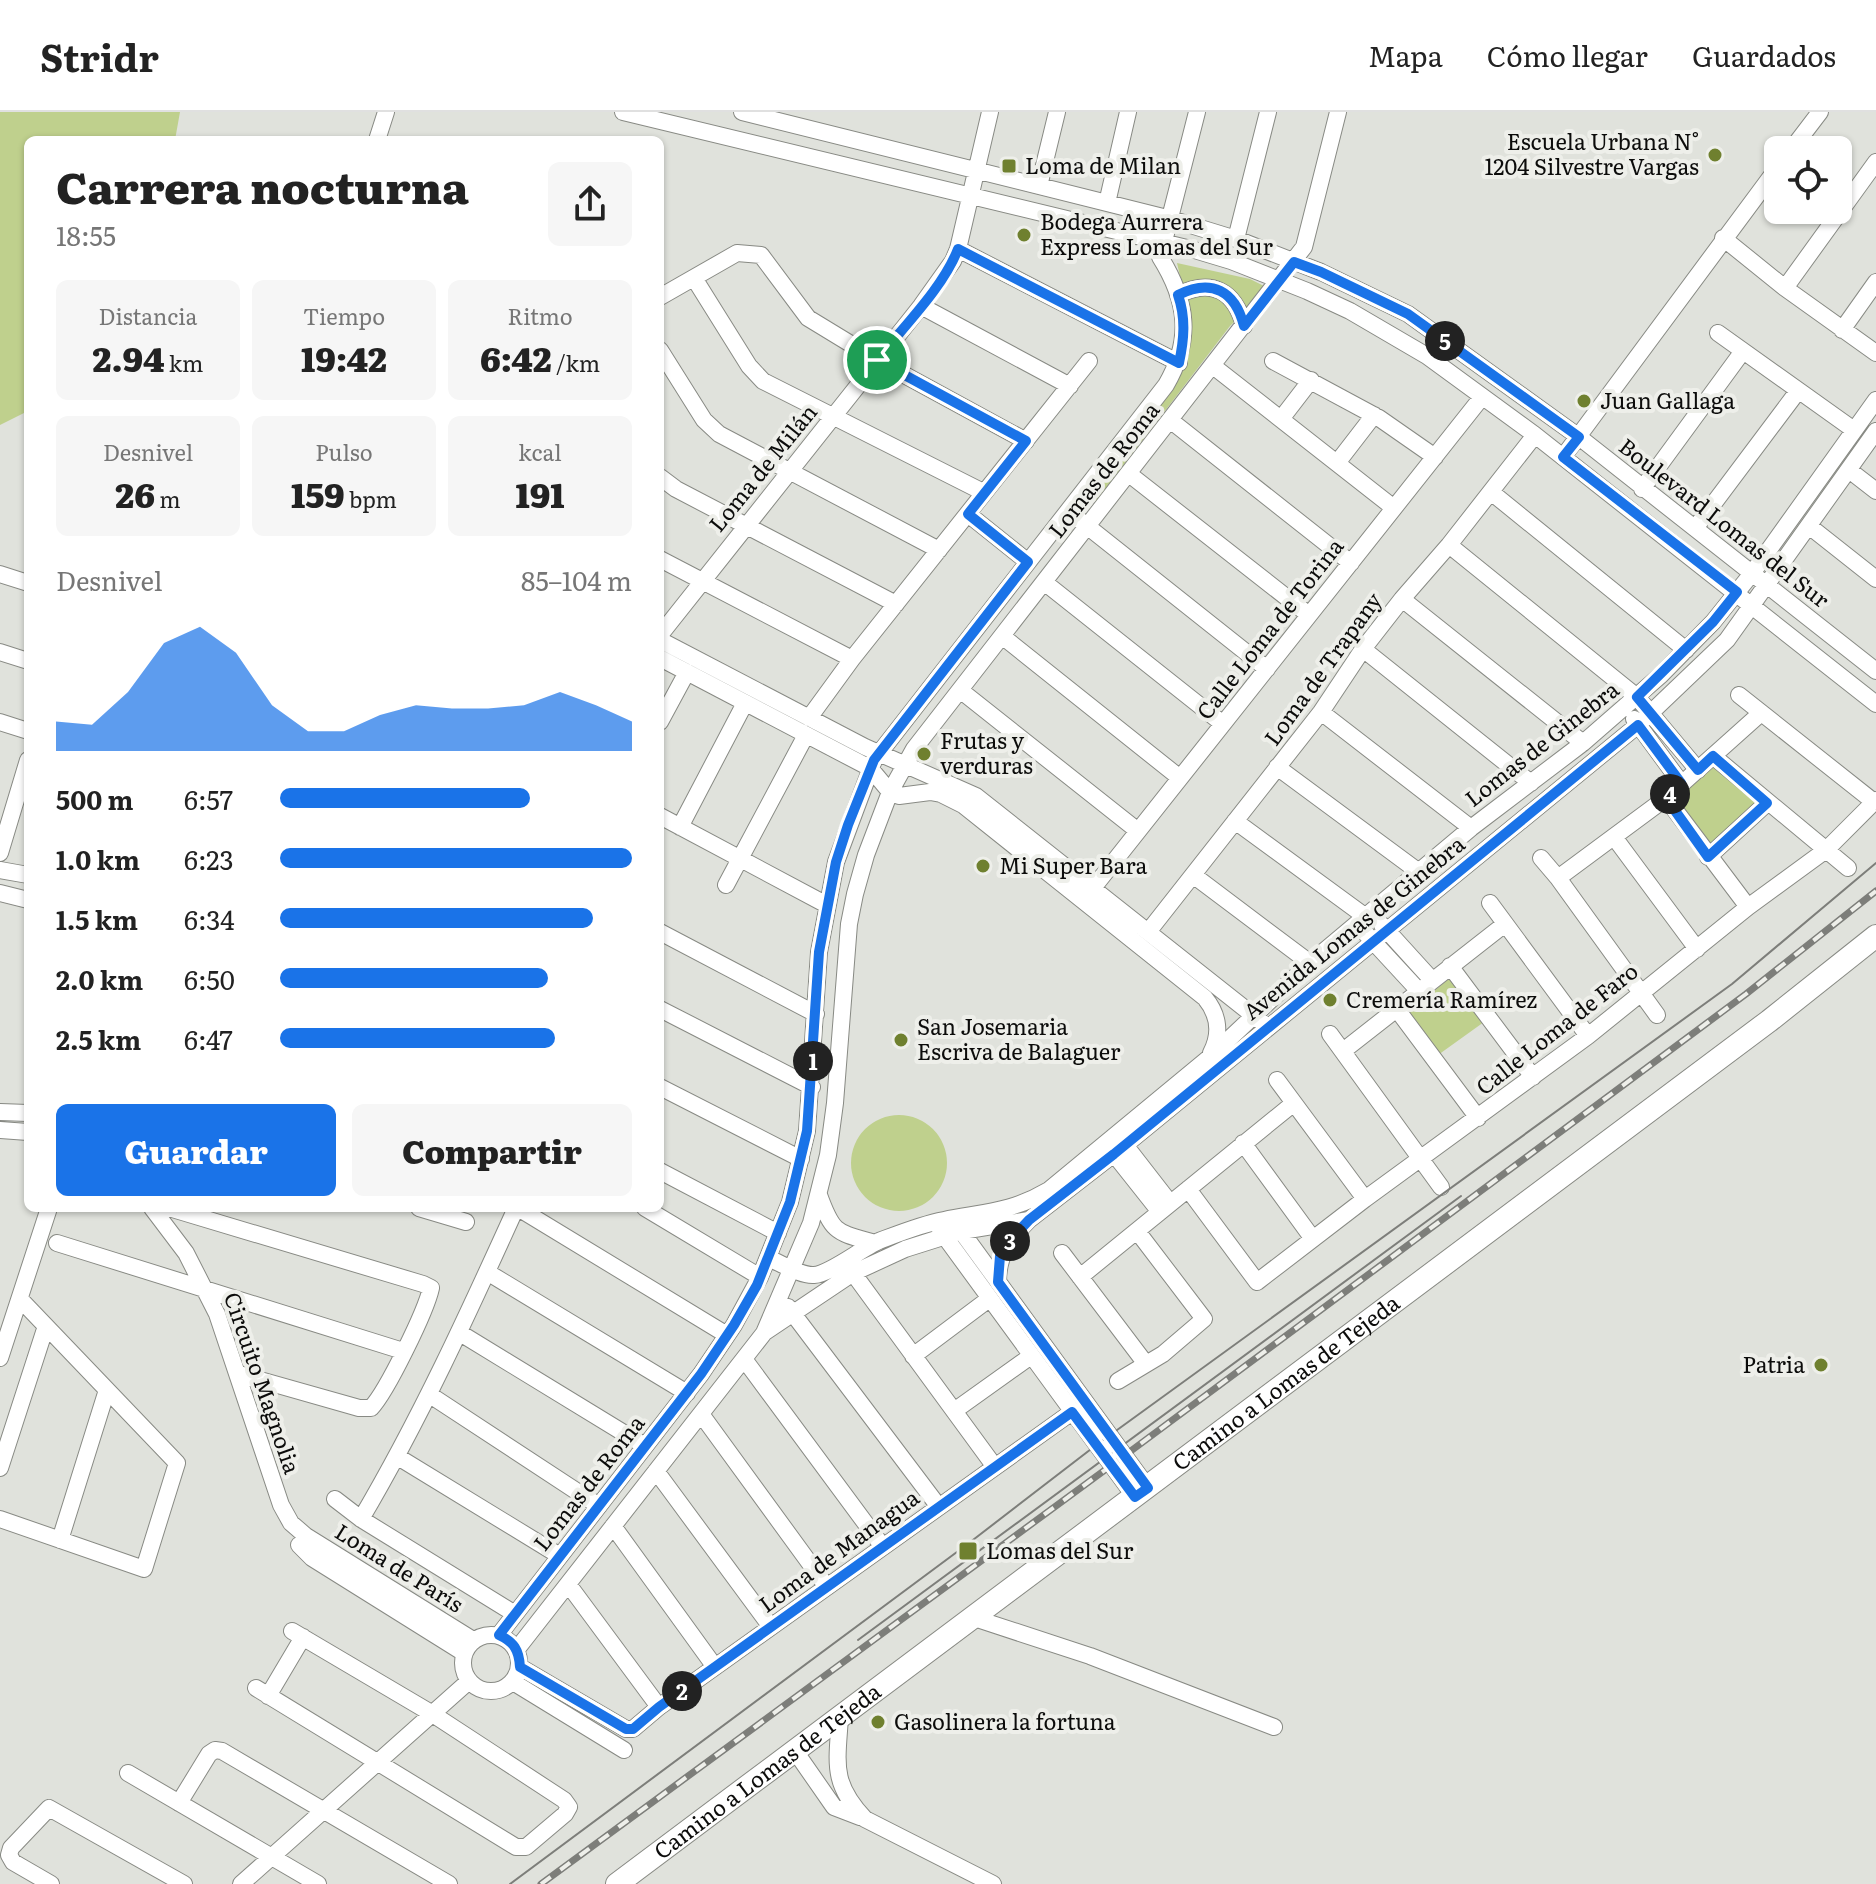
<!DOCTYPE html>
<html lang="es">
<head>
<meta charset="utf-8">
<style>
	:root { --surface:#fff; --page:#f6f6f6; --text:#222; --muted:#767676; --line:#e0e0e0; --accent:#1a73e8 }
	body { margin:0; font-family:Literata,serif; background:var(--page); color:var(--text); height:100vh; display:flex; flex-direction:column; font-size:30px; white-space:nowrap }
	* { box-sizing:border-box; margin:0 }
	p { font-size:26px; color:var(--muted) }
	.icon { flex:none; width:44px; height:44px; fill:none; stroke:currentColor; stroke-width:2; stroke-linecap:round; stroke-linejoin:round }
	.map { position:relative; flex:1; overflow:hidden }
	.drawer { position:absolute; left:24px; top:24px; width:640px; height:1076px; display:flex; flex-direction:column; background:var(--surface); border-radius:12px; box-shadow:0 2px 6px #0004 }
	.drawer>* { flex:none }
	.controls { position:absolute; left:1764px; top:24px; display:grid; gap:16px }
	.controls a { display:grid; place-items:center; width:88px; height:88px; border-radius:12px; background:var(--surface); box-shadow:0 2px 6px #0004; font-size:40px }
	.pin { position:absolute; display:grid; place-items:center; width:68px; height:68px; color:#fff; margin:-34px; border:4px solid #fff; border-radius:50%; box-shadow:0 2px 8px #0007 }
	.km { position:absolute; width:40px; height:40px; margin:-20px; border-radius:50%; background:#222; color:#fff; font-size:22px; line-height:40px; text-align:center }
	.round { display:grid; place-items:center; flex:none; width:84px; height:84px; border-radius:12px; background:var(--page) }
	.head { display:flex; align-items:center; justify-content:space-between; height:136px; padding:0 32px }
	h1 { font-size:44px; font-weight:800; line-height:60px }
	.metrics { display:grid; grid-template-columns:repeat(3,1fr); gap:12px; height:136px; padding:8px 32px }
	.metrics div { display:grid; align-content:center; border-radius:12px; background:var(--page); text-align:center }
	.metrics b { font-size:34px; font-weight:800 }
	.metrics small { font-size:22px; font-weight:400 }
	.metrics p { font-size:22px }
	.chart { height:224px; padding:16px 32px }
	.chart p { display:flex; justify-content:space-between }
	.chart svg { width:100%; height:144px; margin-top:8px; fill:var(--accent); opacity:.7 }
	.cta { display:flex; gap:16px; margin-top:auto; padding:16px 32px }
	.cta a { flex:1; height:92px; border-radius:12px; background:var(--accent); color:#fff; font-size:32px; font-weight:800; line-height:92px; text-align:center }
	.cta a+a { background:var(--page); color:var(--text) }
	ul { padding:0 32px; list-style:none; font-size:26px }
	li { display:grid; grid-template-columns:128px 96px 1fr; align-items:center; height:60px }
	li i { height:20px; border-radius:10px; background:var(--accent) }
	header { display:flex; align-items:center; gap:48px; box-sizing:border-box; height:112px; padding:0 40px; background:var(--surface); border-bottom:2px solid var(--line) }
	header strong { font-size:38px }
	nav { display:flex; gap:44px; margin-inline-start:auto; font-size:28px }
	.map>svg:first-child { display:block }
	.green { fill:#bfd08d }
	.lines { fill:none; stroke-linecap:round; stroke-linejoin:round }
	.minor-casing { stroke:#888a84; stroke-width:18 }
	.major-casing { stroke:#888a84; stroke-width:24 }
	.minor { stroke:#fff; stroke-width:16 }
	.major { stroke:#fff; stroke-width:22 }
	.tram { stroke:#7d7e7a; stroke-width:2 }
	.rail-casing { stroke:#7d7e7a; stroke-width:7 }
	.rail { stroke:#eeefea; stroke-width:4; stroke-dasharray:12; stroke-linecap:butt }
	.route-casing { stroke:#fff; stroke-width:16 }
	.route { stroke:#1a73e8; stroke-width:10 }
	.poi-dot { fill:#6f802f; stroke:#eeefea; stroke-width:3 }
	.labels { text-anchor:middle; stroke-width:8; stroke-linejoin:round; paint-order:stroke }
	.poi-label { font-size:22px; fill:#0c0c0b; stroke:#eeefea; text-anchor:start }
	.street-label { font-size:22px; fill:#0c0c0b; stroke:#eeefea }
</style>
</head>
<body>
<header>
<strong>Stridr</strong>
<nav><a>Mapa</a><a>Cómo llegar</a><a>Guardados</a></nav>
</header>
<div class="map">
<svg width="1876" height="1772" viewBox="0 0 1876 1772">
	<rect width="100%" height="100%" fill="#e0e2dc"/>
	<!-- green -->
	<path class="green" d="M 0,0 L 180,0 L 175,28 L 28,28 L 28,299 L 0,313 Z
		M 1177,151 L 1250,167 L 1268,176 L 1230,214 L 1096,389 L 1082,384 L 1183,254 L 1191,213 Z
		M 1715,648 L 1761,689 L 1712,734 L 1672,682 Z
		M 1452,864 L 1484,910 L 1438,943 L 1409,900 Z
		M851 1051a48 48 0 1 1 96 0a48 48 0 1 1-96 0Z"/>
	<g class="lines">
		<!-- minor casing -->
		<g class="minor-casing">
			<path id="minor" d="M 623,0 L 1191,137 L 1231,149 L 1307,179 L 1350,199 L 1427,244 L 1535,323 L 1876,592
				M 742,0 L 1171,107 L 1236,127 L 1321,160 L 1408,202 L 1579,325 L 1876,559
				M 377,28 L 386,0
				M 1791,38 L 1820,0
				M 1039,74 L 1057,0
				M 1107,91 L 1128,0
				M 1723,126 L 1785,176 L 1876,241
				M 1236,127 L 1268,0
				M 958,137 L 1179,251
				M 694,166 L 749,254 L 763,269 L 983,380
				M 1785,176 L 1876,50
				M 1178,183 C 1212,166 1235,179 1244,214
				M 660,185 L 737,141 L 761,143 L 808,206 L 877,248 L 1026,329
				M 921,194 L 1070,274
				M 1842,218 L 1876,170
				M 1718,221 L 1854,318
				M 660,238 L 704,308 L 719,322 L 939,438
				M 1273,249 L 1379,306 L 1435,345
				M 1213,254 L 1394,396
				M 1281,307 L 1311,268
				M 1170,308 L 1351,451
				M 1563,345 L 1778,55
				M 1337,351 L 1374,303
				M 1849,358 L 1876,379
				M 1129,362 L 1309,503
				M 660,365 L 676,377 L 896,492
				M 1642,377 L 1743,239
				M 1491,380 L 1686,538
				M 1068,399 L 1267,557
				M 968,402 L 1028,450
				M 1809,414 L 1876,467
				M 1696,415 L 1798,279
				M 1449,433 L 1637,585 L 1698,658
				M 660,447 L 852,547
				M 0,462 L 28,471
				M 1044,470 L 1223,612
				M 1402,487 L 1583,631
				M 660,523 L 921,194 L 953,149 L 958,137 L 990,0
				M 1002,524 L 1180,666
				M 660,528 L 865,635 L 976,684 L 1263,911
				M 1363,537 L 1531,671
				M 0,540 L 28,549
				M 660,546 L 870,656 L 890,680 L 899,684 L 930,680 L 941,682 L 963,693 L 1205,886 C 1219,903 1221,922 1211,941
				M 960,578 L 1138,719
				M 1739,583 L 1874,690
				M 1321,600 L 1471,716
				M 809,606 L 852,547 L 1089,249
				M 1634,607 L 1681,671
				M 0,610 L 28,619
				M 660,610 L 687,560
				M 1713,644 L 1848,756
				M 1277,655 L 1419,760
				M 1666,686 L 1748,795
				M 660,704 L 827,793
				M 1235,709 L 1366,805
				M 680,715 L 745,591
				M 1614,725 L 1697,837
				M 0,741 L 28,648
				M 1708,745 L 1767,691
				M 1541,746 L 1558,766 L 1657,903
				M 0,758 L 28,763
				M 1193,763 L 1310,851
				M 1558,766 L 1666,686 L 1761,601
				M 726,773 L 806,623
				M 1093,776 L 1482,285
				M 0,781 L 28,788
				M 1490,791 L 1588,924
				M 1357,812 L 1418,878
				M 1382,813 L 1432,868
				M 660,820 L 816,902
				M 1148,820 L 1321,600 L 1363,537 L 1402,487 L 1449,433 L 1535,323
				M 1450,854 L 1533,965
				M 1396,896 L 1478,1006
				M 660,897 L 812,975
				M 1330,922 L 1441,1075
				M 1343,939 L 1505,812
				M 1277,968 L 1365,1087
				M 660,975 L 801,1047
				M 0,1000 L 28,1001
				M 0,1018 L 28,1020
				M 1243,1031 L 1313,1127
				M 1125,1033 L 1170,1091
				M 1114,1042 L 1160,1100
				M 660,1059 L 778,1121
				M 1188,1077 L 1257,1170 L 1365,1087 L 1588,924 L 1748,795 L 1826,738 L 1876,688
				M 819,1083 C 833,1122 836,1120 875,1131
				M 152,1096 L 186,1141 L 217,1202 L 281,1393 L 291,1411 L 306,1424 L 473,1528
				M 169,1096 L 423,1172 L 431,1176 C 426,1199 387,1279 371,1296 L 359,1296 L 239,1262
				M 419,1096 L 466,1110
				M 518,1096 L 727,1223
				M 645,1096 L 760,1165
				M 956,1112 L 1148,1376
				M 940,1118 L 1135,1385
				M 57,1131 L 403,1239
				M 1062,1141 L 1146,1252
				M 768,1146 C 781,1151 800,1164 814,1163 C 830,1162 862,1136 879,1129 C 900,1121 922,1112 944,1108 C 984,1100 1012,1100 1049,1078 L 1210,945 L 1310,851 L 1471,716 L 1583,631 L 1661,563 L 1713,510 L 1753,460 L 1876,288
				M 487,1160 L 687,1281
				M 853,1161 L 995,1355
				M 1080,1165 L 1294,991
				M 998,1170 C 998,1142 1010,1127 1029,1108
				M 788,1195 L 939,1395
				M 765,1220 L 853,1161 L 905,1137 L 962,1119 L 1029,1108 L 1114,1042 L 1638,613 L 1727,528 L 1876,319
				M 460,1221 L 645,1334
				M 913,1244 L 989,1187
				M 0,1246 L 49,1096
				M 744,1247 L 883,1435
				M 1118,1269 L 1163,1242 L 1204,1207 L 1137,1119
				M 430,1283 L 599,1394
				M 954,1299 L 1031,1244
				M 701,1302 L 827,1475
				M 398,1345 L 560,1444
				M 0,1356 L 46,1214
				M 656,1359 L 771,1515
				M 335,1387 L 361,1407 L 515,1502
				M 0,1407 L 144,1457 L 177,1351 L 20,1187
				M 361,1407 C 420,1307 468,1202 516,1096
				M 613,1414 L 715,1555
				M 60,1428 L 107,1278
				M 299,1433 L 312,1446 L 464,1541
				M 568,1472 L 659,1595
				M 974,1506 L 1090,1544 L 1274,1615
				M463 1551a28 28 0 1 1 56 0a28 28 0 1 1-56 0Z
				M 499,1523 L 701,1262 L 734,1213 L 760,1165 L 790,1090 L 807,1019 L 819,840 L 836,750 L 874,648 L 1166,273 C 1193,227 1187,188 1160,145 L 1197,0
				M 517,1537 L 764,1221 L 811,1111 L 828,1043 L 835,991 L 849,812 L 855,782 L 866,743 L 890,680 L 914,637 L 1304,135 L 1338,0
				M 520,1555 L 626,1617 L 633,1617 L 659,1595 L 1072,1300
				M 513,1570 L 624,1638
				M 256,1576 L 516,1735 L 526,1735 L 565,1702 L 569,1695 L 564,1688 L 431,1601 L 292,1519
				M 268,1584 L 303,1525
				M 840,1605 C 837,1652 831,1671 865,1707 L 993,1772
				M 795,1639 L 834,1695 L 860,1705
				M 128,1661 L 318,1772
				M 179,1691 L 209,1642 L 215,1638 L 222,1639 L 449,1772
				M 51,1772 L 13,1750 L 9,1743 L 11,1736 L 49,1696 L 184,1772
				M 241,1772 L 469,1569"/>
		</g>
		<!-- major casing -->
		<g class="major-casing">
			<g id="major">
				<path id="s1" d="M 617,1772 L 1769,909 L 1876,824"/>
			</g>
		</g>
		<!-- minor -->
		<use href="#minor" class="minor"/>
		<!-- major -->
		<use href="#major" class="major"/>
		<!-- tram -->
		<path class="tram" d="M 858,1528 L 1461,1084
			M 510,1772 L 969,1431 L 1095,1334 L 1732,872 L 1876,751"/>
		<!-- rail casing -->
		<g class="rail-casing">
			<path id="rail" d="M 541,1772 L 1124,1344 L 1746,882 L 1876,779"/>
		</g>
		<!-- rail -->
		<use href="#rail" class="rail"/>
	</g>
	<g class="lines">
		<!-- route casing -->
		<g class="route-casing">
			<path id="route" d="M 958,137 L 1179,251 C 1184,228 1186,206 1178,183 C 1212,166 1235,179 1244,214 L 1294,150 L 1321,160 L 1408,202 L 1579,325 L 1563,345 L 1737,480 L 1713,510 L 1637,585 L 1698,658 L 1713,644 L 1767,691 L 1708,745 L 1666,686 L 1681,671 L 1638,613 L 1114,1042 L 1029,1108 L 1015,1123 L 1000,1144 L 998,1170 L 1148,1376 L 1135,1385 L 1072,1300 L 659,1595 L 633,1617 L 626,1617 L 520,1555 C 519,1538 514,1530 499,1523 L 701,1262 L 734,1213 L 757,1173 L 790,1090 L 807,1019 L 819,840 L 836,750 L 848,713 L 874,648 L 1028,450 L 968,402 L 1026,329 L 877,248 C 903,215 943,176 958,137 Z"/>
		</g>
		<!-- route -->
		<use href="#route" class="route"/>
	</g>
	<!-- markers -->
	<g class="poi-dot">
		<circle cx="1715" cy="43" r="8"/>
		<rect x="1001" y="46" width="16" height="16" rx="4"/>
		<circle cx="1024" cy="123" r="8"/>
		<circle cx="1584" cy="289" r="8"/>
		<circle cx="924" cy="642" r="8"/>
		<circle cx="983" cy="754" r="8"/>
		<circle cx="1330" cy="888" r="8"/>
		<circle cx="901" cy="928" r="8"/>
		<circle cx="1821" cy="1253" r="8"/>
		<rect x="958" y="1429" width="20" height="20" rx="4"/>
		<circle cx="878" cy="1610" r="8"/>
	</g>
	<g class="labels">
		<!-- poi labels -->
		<g class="poi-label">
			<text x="1699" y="38" text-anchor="end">Escuela Urbana N°<tspan x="1699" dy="25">1204 Silvestre Vargas</tspan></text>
			<text x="1025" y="62">Loma de Milan</text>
			<text x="1040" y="118">Bodega Aurrera<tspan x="1040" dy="25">Express Lomas del Sur</tspan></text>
			<text x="1600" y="297">Juan Gallaga</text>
			<text x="940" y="637">Frutas y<tspan x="940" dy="25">verduras</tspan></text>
			<text x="999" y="762">Mi Super Bara</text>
			<text x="1346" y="896">Cremería Ramírez</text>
			<text x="917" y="923">San Josemaria<tspan x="917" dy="25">Escriva de Balaguer</tspan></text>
			<text x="1805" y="1261" text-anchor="end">Patria</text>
			<text x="986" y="1447">Lomas del Sur</text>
			<text x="894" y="1618">Gasolinera la fortuna</text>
		</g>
		<!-- street labels -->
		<g class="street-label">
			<text transform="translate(763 356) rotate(-51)" y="8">Loma de Milán</text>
			<text transform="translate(1104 358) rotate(-52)" y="8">Lomas de Roma</text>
			<text transform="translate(1724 411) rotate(38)" y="8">Boulevard Lomas del Sur</text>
			<text transform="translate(1270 517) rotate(-52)" y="8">Calle Loma de Torina</text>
			<text transform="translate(1323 557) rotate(-54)" y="8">Loma de Trapany</text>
			<text transform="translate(1542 632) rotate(-38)" y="8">Lomas de Ginebra</text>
			<text transform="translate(1354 816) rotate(-39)" y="8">Avenida Lomas de Ginebra</text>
			<text transform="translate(1557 917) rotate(-38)" y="8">Calle Loma de Faro</text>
			<text transform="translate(262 1271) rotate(71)" y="8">Circuito Magnolia</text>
			<text dy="8" stroke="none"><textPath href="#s1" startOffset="836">Camino a Lomas de Tejeda</textPath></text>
			<text transform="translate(589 1371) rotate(-52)" y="8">Lomas de Roma</text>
			<text transform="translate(839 1439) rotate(-36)" y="8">Loma de Managua</text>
			<text transform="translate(399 1456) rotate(32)" y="8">Loma de París</text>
			<text dy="8" stroke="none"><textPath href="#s1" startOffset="188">Camino a Lomas de Tejeda</textPath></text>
		</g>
	</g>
</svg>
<div class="controls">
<a><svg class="icon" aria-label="locate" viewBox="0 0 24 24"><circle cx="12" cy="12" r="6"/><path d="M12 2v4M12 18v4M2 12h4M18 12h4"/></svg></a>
</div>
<div class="pin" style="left:877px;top:248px;background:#1e9e55"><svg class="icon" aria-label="arrive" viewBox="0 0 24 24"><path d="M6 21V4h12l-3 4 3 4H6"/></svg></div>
<b class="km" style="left:813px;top:949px">1</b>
<b class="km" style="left:682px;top:1579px">2</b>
<b class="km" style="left:1010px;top:1129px">3</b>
<b class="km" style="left:1670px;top:682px">4</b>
<b class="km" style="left:1445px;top:229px">5</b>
<section class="drawer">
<div class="head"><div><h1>Carrera nocturna</h1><p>18:55</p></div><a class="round"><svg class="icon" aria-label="share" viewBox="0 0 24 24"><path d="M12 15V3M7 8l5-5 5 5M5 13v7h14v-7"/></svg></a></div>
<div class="metrics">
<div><p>Distancia</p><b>2.94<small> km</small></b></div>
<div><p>Tiempo</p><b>19:42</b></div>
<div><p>Ritmo</p><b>6:42<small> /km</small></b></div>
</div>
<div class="metrics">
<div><p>Desnivel</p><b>26<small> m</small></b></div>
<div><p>Pulso</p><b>159<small> bpm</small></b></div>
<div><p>kcal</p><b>191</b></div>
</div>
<div class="chart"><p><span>Desnivel</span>85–104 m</p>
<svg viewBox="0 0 160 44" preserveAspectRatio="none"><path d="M0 44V35L10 36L20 26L30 11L40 6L50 14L60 30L70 38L80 38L90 33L100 30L110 31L120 31L130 30L140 26L150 30L160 35V44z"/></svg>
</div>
<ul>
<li><b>500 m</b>6:57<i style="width:71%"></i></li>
<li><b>1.0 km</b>6:23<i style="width:100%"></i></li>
<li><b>1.5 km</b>6:34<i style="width:89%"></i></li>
<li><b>2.0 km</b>6:50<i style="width:76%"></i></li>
<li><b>2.5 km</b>6:47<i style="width:78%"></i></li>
</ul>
<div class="cta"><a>Guardar</a><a>Compartir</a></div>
</section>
</div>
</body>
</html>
